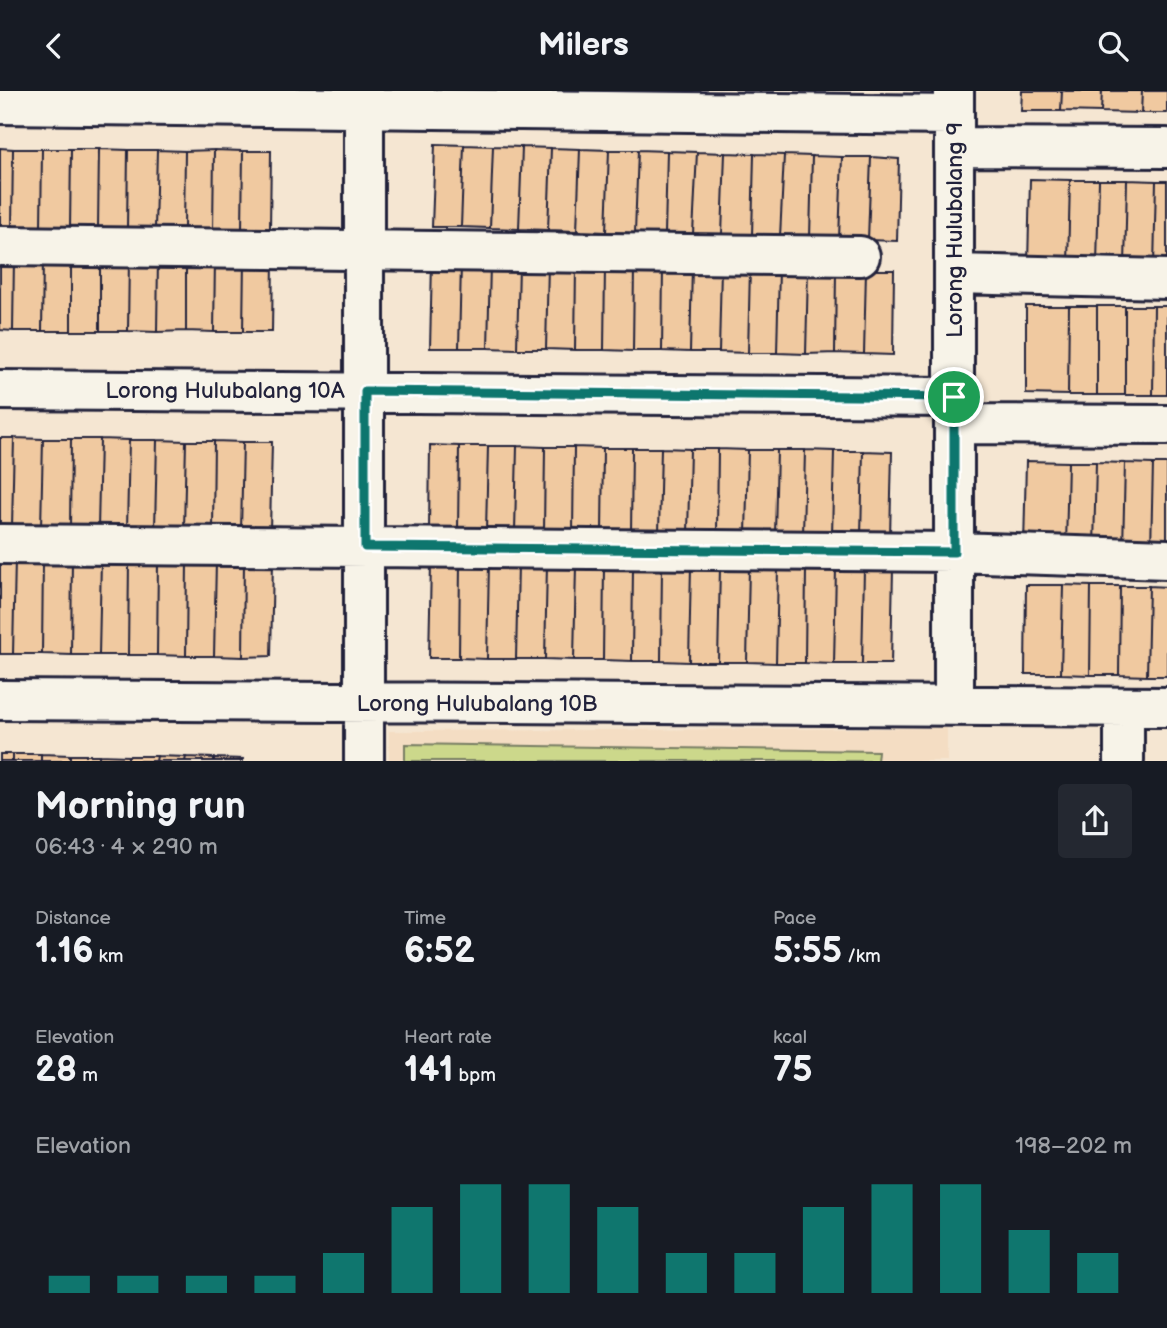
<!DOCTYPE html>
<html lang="en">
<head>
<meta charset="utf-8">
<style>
	:root { --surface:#171b24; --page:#242831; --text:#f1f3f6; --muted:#9ea1a6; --accent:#0f766e }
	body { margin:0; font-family:"Balsamiq Sans",sans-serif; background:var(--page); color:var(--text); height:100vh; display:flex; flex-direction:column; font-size:26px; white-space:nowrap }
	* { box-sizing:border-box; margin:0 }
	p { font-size:23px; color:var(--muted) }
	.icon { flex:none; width:38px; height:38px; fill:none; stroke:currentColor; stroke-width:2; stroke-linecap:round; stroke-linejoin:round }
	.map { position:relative; height:670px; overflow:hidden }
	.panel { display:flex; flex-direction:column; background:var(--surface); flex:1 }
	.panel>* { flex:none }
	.pin { position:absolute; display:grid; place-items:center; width:60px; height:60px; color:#fff; margin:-30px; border:4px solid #fff; border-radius:50%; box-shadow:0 2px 7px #0007 }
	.round { display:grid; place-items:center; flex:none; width:74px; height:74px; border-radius:7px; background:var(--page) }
	.headline { display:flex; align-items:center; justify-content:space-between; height:119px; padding:0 35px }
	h1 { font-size:38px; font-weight:700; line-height:52px }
	.stats { display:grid; grid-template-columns:repeat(3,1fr); gap:10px; height:119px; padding:7px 35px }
	.stats div { display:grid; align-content:center }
	.stats b { font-size:35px; font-weight:700 }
	.stats small { font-size:19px; font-weight:400 }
	.stats p { font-size:19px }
	.chart { height:196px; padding:14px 35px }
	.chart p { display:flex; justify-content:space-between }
	.chart svg { width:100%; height:126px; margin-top:7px; stroke:var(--accent); stroke-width:6 }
	header { display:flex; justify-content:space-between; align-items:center; height:91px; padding:0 35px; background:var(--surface); font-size:32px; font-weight:700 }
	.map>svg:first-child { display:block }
	.built { fill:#f4ddc3 }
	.green { fill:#ccd88b; stroke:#777d63; stroke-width:2 }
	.building { fill:#f0c9a0; stroke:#22223b; stroke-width:2 }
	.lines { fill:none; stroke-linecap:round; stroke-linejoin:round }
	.minor-casing { stroke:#22223b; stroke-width:44 }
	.minor { stroke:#f7f3e8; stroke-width:38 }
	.route-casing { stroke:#fff; stroke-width:14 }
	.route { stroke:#0f766e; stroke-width:9 }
	.labels { text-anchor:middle; stroke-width:5; stroke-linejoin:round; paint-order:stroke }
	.street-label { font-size:23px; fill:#22223b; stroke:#f7f3e8 }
</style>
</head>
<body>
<header><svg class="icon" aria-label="back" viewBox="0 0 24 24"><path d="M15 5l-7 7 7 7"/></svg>Milers<svg class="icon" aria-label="search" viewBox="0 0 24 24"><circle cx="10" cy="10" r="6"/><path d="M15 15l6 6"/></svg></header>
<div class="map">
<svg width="1167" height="670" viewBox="0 0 1167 670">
	<rect width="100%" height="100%" fill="#f5e6d2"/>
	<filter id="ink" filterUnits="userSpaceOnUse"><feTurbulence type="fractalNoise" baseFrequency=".0143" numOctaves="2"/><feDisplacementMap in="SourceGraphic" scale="14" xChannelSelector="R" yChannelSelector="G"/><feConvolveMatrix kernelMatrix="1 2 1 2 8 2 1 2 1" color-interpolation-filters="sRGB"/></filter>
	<g filter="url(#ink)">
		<!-- built -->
		<path class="built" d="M 947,637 L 947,670 L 389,670 L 389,640 Z"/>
		<!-- green -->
		<path class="green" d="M 405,653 L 878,660 L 877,670 L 405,670 Z"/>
		<!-- building -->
		<path class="building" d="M 1022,0 L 1062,0 L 1061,20 L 1021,20 Z
			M 1062,0 L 1102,0 L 1101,21 L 1061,20 Z
			M 1102,0 L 1142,0 L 1141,22 L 1101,21 Z
			M 1142,0 L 1167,0 L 1167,22 L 1141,22 Z
			M 435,53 L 464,54 L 461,136 L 432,136 Z
			M 464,54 L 493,55 L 490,137 L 461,136 Z
			M 493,55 L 522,56 L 519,138 L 490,137 Z
			M 522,56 L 551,57 L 548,139 L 519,138 Z
			M 0,57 L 13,58 L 12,137 L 0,137 Z
			M 551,57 L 580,58 L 577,140 L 548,139 Z
			M 13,58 L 42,58 L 41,137 L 12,137 Z
			M 42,58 L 71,58 L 70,138 L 41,137 Z
			M 71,58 L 99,58 L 98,138 L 70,138 Z
			M 99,58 L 128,59 L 127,138 L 98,138 Z
			M 580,58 L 609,59 L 606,141 L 577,140 Z
			M 128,59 L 157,59 L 155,138 L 127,138 Z
			M 157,59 L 185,60 L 184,139 L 155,138 Z
			M 214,59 L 213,139 L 184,139 L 185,60 Z
			M 214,59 L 243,60 L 242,139 L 213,139 Z
			M 609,59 L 638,59 L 635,142 L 606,141 Z
			M 638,59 L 667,60 L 665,143 L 635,142 Z
			M 243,60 L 271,60 L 270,139 L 242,139 Z
			M 667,60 L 697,61 L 693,143 L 665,143 Z
			M 697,61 L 725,62 L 722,144 L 693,143 Z
			M 725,62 L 754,63 L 752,145 L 722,144 Z
			M 754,63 L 784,64 L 780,146 L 752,145 Z
			M 784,64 L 812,65 L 810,147 L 780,146 Z
			M 812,65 L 842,66 L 839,148 L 810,147 Z
			M 842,66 L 871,66 L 868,149 L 839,148 Z
			M 871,66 L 899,68 L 897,150 L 868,149 Z
			M 1030,88 L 1070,89 L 1068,174 L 1028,173 Z
			M 1070,89 L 1099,89 L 1097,175 L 1068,174 Z
			M 1099,89 L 1127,89 L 1125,175 L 1097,175 Z
			M 1127,89 L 1156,90 L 1154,176 L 1125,175 Z
			M 1156,90 L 1167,90 L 1167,176 L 1154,176 Z
			M 0,166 L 14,166 L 13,240 L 0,239 Z
			M 14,166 L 43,167 L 42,240 L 13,240 Z
			M 71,166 L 100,167 L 100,240 L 71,240 Z
			M 71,166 L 71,240 L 42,240 L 43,167 Z
			M 100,167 L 129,167 L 128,240 L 100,240 Z
			M 129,167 L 158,167 L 157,241 L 128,240 Z
			M 158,167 L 186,167 L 186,240 L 157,241 Z
			M 186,167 L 215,167 L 214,241 L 186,240 Z
			M 215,167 L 244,168 L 243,241 L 214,241 Z
			M 244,168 L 273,168 L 272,241 L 243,241 Z
			M 432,172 L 461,173 L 459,257 L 430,257 Z
			M 461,173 L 490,173 L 488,257 L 459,257 Z
			M 490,173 L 519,174 L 517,258 L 488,257 Z
			M 519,174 L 548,174 L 546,258 L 517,258 Z
			M 548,174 L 576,174 L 575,259 L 546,258 Z
			M 576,174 L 605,175 L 604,259 L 575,259 Z
			M 605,175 L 634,175 L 633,260 L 604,259 Z
			M 634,175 L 663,176 L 662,260 L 633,260 Z
			M 663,176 L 692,176 L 690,261 L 662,260 Z
			M 692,176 L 721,177 L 719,261 L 690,261 Z
			M 721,177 L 750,177 L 748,262 L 719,261 Z
			M 750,177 L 779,178 L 777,262 L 748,262 Z
			M 779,178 L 808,178 L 806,263 L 777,262 Z
			M 808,178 L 836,179 L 835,262 L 806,263 Z
			M 836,179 L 866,179 L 864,263 L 835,262 Z
			M 866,179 L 894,179 L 893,264 L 864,263 Z
			M 1026,215 L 1069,215 L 1068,304 L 1026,303 Z
			M 1069,215 L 1097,215 L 1097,304 L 1068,304 Z
			M 1097,215 L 1125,215 L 1125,304 L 1097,304 Z
			M 1125,215 L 1154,215 L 1153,304 L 1125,304 Z
			M 1154,215 L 1167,215 L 1167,304 L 1153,304 Z
			M 0,347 L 14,347 L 12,436 L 0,436 Z
			M 14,347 L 43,348 L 41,437 L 12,436 Z
			M 43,348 L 71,348 L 70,437 L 41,437 Z
			M 71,348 L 100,348 L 98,438 L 70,437 Z
			M 100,348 L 129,349 L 127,438 L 98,438 Z
			M 129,349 L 157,349 L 155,438 L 127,438 Z
			M 157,349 L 186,350 L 184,439 L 155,438 Z
			M 186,350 L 214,350 L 213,439 L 184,439 Z
			M 214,350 L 243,351 L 241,440 L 213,439 Z
			M 243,351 L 272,351 L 270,440 L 241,440 Z
			M 430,354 L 459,355 L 458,440 L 429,439 Z
			M 459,355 L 488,355 L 486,440 L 458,440 Z
			M 488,355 L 517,355 L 515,440 L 486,440 Z
			M 517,355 L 545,356 L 544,441 L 515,440 Z
			M 545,356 L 574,356 L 573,441 L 544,441 Z
			M 574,356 L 603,357 L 602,442 L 573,441 Z
			M 603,357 L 632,357 L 631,442 L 602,442 Z
			M 632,357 L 661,357 L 659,442 L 631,442 Z
			M 661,357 L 690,358 L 688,443 L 659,442 Z
			M 690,358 L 718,358 L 717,443 L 688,443 Z
			M 718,358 L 748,359 L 746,444 L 717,443 Z
			M 748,359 L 777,359 L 775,444 L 746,444 Z
			M 777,359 L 805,359 L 803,445 L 775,444 Z
			M 805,359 L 834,360 L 832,445 L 803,445 Z
			M 834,360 L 863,360 L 861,445 L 832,445 Z
			M 863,360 L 892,361 L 890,446 L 861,445 Z
			M 1026,370 L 1068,371 L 1066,456 L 1024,456 Z
			M 1068,371 L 1096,371 L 1094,457 L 1066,456 Z
			M 1096,371 L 1125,372 L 1123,458 L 1094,457 Z
			M 1125,372 L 1153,373 L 1151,458 L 1123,458 Z
			M 1153,373 L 1167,373 L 1167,459 L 1151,458 Z
			M 0,467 L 15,467 L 13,563 L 0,563 Z
			M 15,467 L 43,468 L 42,563 L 13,563 Z
			M 43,468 L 72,468 L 71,564 L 42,563 Z
			M 72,468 L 101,468 L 99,564 L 71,564 Z
			M 101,468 L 129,469 L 128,564 L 99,564 Z
			M 129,469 L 158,469 L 157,564 L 128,564 Z
			M 158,469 L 187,470 L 186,565 L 157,564 Z
			M 187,470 L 216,470 L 214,565 L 186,565 Z
			M 216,470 L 244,470 L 243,566 L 214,565 Z
			M 244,470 L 273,470 L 271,565 L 243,566 Z
			M 431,472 L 460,472 L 459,567 L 429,567 Z
			M 460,472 L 489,472 L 487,568 L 459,567 Z
			M 489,472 L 518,473 L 516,568 L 487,568 Z
			M 518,473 L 547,473 L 545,568 L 516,568 Z
			M 547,473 L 576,474 L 574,569 L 545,568 Z
			M 576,474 L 604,474 L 603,569 L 574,569 Z
			M 604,474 L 633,475 L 632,570 L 603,569 Z
			M 633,475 L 662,475 L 661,570 L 632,570 Z
			M 662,475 L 691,475 L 689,571 L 661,570 Z
			M 691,475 L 720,476 L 718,571 L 689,571 Z
			M 720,476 L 749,476 L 747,571 L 718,571 Z
			M 749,476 L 778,477 L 776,572 L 747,571 Z
			M 778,477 L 806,477 L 805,572 L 776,572 Z
			M 806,477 L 836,477 L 834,573 L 805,572 Z
			M 836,477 L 864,478 L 862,573 L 834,573 Z
			M 864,478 L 893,478 L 891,573 L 862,573 Z
			M 1026,494 L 1063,494 L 1061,583 L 1025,583 Z
			M 1063,494 L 1091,495 L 1090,584 L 1061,583 Z
			M 1091,495 L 1120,495 L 1119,584 L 1090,584 Z
			M 1120,495 L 1149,495 L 1147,585 L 1119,584 Z
			M 1149,495 L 1167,496 L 1167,585 L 1147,585 Z
			M 0,663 L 13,663 L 13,670 L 0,670 Z
			M 13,663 L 41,663 L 41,670 L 13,670 Z
			M 41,663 L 70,664 L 70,670 L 41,670 Z
			M 70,664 L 99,664 L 99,670 L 70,670 Z
			M 99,664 L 128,665 L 128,670 L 99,670 Z
			M 128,665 L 157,665 L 156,670 L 128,670 Z
			M 157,665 L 186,666 L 185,670 L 156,670 Z
			M 186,666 L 214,667 L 214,670 L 185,670 Z
			M 214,667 L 243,668 L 243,670 L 214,670 Z"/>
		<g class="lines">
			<!-- minor casing -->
			<g class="minor-casing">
				<path id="minor" d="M 364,0 L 364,670
					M 0,13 L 954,24
					M 954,56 L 1167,57
					M 0,155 L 860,165
					M 954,183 L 1167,188
					M 0,299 L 954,306
					M 954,333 L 1167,334
					M 0,453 L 954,461 L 1167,468
					M 0,609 L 1167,616
					M 954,614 L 954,0
					M 1124,616 L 1124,670"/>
			</g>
			<!-- minor -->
			<use href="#minor" class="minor"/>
		</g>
	</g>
	<g class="lines" filter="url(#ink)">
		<!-- route casing -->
		<g class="route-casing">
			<path id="route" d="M 365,300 L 954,306 L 954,461 L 365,456 Z"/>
		</g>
		<!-- route -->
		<use href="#route" class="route"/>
	</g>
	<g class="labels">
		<!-- street labels -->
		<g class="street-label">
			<text transform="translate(954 139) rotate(-90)" y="8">Lorong Hulubalang 9</text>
			<text x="225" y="307">Lorong Hulubalang 10A</text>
			<text x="477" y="620">Lorong Hulubalang 10B</text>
		</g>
	</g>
</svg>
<div class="pin" style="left:954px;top:306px;background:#1e9e55"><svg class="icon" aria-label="arrive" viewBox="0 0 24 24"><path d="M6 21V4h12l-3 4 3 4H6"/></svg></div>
</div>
<section class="panel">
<div class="headline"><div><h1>Morning run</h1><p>06:43 · 4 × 290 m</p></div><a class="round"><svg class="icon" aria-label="share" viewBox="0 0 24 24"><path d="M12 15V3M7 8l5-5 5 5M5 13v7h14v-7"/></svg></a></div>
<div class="stats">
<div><p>Distance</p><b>1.16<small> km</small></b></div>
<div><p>Time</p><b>6:52</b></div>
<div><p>Pace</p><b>5:55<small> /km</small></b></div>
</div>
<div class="stats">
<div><p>Elevation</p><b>28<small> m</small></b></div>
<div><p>Heart rate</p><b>141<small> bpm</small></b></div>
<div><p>kcal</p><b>75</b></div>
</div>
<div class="chart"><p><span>Elevation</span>198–202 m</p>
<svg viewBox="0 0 160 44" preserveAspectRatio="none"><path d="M5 44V38M15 44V38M25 44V38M35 44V38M45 44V30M55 44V14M65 44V6M75 44V6M85 44V14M95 44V30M105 44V30M115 44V14M125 44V6M135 44V6M145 44V22M155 44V30"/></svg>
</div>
</section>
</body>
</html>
